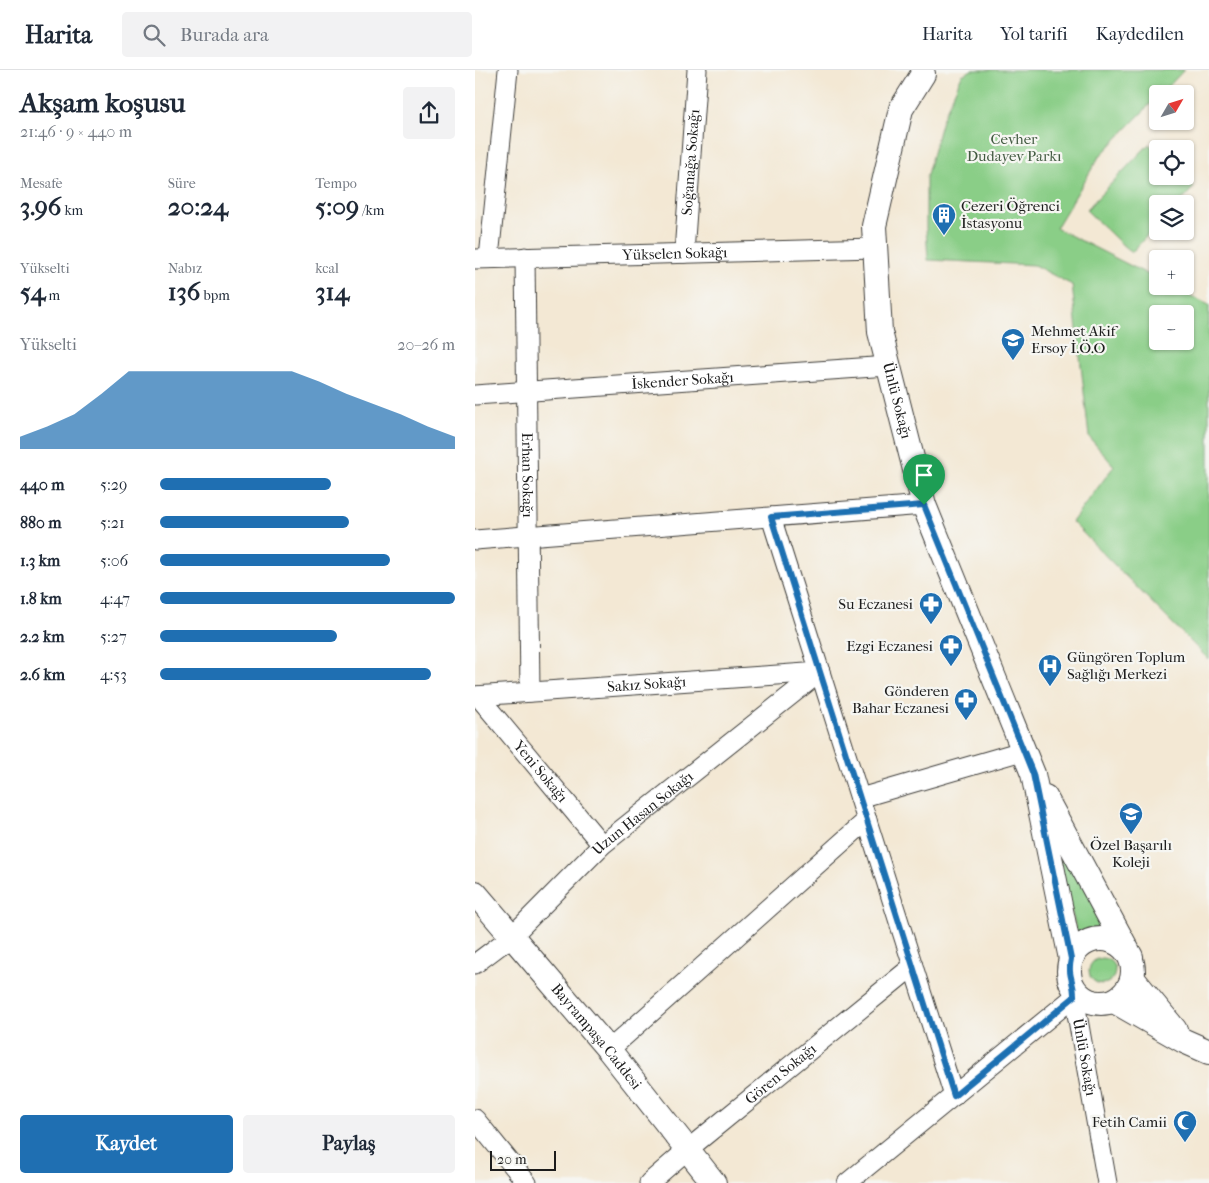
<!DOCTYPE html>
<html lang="tr">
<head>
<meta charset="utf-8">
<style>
	:root { --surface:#fff; --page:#f2f2f3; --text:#1f2937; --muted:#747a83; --line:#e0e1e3; --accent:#1f6fb2 }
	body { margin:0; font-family:"IM FELL French Canon",serif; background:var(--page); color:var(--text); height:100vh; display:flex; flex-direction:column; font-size:19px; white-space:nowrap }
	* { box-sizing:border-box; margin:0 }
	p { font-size:16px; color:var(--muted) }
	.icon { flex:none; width:28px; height:28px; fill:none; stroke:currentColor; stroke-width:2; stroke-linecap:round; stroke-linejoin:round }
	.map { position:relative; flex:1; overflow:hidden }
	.side { display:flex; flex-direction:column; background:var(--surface); width:475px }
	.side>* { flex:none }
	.needle { width:32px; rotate:51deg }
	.controls { position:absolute; left:674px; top:15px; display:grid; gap:10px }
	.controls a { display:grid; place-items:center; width:45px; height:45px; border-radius:5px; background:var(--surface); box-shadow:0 1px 4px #0004; font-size:25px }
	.scale { position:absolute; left:15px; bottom:12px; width:66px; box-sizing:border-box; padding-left:5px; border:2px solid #1c1c1c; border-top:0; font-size:14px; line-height:18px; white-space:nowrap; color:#1c1c1c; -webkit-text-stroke:4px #f6f6f2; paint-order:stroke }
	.pin { position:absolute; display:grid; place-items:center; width:42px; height:42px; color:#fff; margin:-51px -21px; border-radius:50% 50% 50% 0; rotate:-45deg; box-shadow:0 0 5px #0007 }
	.pin .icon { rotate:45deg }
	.round { display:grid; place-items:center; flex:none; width:52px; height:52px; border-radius:5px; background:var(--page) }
	.overview { display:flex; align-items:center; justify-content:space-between; height:85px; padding:0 20px }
	h1 { font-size:28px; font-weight:800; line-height:38px }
	.figures { display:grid; grid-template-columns:repeat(3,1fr); gap:8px; height:85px; padding:5px 20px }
	.figures div { display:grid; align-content:center }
	.figures b { font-size:25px; font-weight:800 }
	.figures small { font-size:14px; font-weight:400 }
	.figures p { font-size:14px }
	.chart { height:140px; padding:10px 20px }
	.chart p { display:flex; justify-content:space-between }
	.chart svg { width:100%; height:90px; margin-top:5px; fill:var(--accent); opacity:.7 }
	.action { display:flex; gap:10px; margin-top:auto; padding:10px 20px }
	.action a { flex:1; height:58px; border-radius:5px; background:var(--accent); color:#fff; font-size:20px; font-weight:800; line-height:58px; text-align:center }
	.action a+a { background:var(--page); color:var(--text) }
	ul { padding:0 20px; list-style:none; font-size:16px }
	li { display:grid; grid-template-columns:80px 60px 1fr; align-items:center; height:38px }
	li i { height:12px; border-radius:6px; background:var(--accent) }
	header { display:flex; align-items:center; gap:30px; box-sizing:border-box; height:70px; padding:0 25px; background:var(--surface); border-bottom:1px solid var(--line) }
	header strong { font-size:24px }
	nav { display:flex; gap:28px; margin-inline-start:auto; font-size:18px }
	.search { width:350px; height:45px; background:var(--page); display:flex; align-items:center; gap:12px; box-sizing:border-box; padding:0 18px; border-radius:5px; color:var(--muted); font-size:19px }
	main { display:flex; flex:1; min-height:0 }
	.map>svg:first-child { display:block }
	.green { fill:#8ace87; stroke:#537552; fill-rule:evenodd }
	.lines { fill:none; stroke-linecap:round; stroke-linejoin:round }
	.minor-casing { stroke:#3c3b38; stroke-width:21 }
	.tertiary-casing { stroke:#3c3b38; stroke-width:26 }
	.minor { stroke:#fff; stroke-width:19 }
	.tertiary { stroke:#fff; stroke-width:24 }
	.route-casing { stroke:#fff; stroke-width:10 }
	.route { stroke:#1f6fb2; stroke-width:6 }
	.labels { text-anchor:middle; stroke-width:4.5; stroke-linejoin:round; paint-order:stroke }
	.park-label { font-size:15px; fill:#425a41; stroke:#f6f6f2 }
	.street-label { font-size:15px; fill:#1c1c1c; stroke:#f6f6f2 }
	.poi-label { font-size:15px; fill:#1c1c1c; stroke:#f6f6f2; text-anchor:end }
</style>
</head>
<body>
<header>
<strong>Harita</strong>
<div class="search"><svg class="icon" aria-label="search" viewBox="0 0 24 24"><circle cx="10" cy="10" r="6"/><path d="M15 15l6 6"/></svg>Burada ara</div>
<nav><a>Harita</a><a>Yol tarifi</a><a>Kaydedilen</a></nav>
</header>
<main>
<section class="side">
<div class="overview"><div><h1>Akşam koşusu</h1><p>21:46 · 9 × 440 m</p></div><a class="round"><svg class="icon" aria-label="share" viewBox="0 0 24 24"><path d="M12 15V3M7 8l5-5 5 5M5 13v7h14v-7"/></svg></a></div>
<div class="figures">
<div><p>Mesafe</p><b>3.96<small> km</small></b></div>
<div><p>Süre</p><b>20:24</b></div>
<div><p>Tempo</p><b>5:09<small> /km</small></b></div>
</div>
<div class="figures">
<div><p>Yükselti</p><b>54<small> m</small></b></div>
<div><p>Nabız</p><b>136<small> bpm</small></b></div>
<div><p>kcal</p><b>314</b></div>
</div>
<div class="chart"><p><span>Yükselti</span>20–26 m</p>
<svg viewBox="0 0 160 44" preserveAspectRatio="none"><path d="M0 44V38L10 33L20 27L30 17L40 6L50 6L60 6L70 6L80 6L90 6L100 6L110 11L120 17L130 22L140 27L150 33L160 38V44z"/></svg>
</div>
<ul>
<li><b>440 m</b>5:29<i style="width:58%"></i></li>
<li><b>880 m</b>5:21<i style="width:64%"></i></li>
<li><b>1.3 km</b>5:06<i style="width:78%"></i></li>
<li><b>1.8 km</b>4:47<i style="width:100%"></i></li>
<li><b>2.2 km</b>5:27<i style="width:60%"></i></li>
<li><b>2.6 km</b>4:53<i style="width:92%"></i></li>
</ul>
<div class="action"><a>Kaydet</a><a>Paylaş</a></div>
</section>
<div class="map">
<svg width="734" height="1113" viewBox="0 0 734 1113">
	<rect width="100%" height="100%" fill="#f6f6f2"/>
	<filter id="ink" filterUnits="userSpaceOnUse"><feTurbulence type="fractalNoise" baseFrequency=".02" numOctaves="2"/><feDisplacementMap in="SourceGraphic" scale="10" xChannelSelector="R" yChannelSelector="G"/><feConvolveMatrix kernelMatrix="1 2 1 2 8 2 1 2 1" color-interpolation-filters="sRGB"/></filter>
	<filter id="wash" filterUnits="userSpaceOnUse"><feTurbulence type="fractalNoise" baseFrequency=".0096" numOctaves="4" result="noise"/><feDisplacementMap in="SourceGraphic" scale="20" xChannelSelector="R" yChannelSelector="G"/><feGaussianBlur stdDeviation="1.12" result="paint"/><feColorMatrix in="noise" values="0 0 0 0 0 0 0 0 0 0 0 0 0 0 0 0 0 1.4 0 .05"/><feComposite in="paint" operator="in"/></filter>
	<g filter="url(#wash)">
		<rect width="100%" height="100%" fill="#f3e8d4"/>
		<!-- green -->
		<path class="green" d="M 497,0 L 709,0 L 686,24 L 682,24 L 682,27 L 624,87 L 581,158 L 682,209 L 682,216 L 696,216 L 734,235 L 734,590 L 597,452 L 639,396 L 614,367 L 597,215 L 559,195 L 453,190 L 451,158 L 451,108 L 467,50 L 487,5 ZM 682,244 L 710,244 L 710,271 L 682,271 Z
			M 674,74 L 682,82 L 682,106 L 708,106 L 719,117 L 703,134 L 682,134 L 682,155 L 656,183 L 611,140 Z
			M 570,737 L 634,862 L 619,862 L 604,871 Z
			M614 901a13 13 0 1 1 26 0a13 13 0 1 1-26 0Z"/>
	</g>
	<g filter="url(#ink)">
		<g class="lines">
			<!-- minor casing -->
			<g class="minor-casing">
				<g id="minor">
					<path id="s1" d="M 209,183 L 222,0"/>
					<path id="s2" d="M 50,187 L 55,622"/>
					<path d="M 14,188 L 33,0"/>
					<path id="s3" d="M 0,189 L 400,178"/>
					<path id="s4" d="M 0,325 L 413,296"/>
					<path d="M 296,447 L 479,1026"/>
					<path d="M 0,470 L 449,435"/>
					<path id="s5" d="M 0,626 L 345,602"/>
					<path id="s6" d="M 3,626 L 127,775"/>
					<path d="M 385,728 L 550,680"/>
					<path id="s7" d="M 0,894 L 37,866 L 127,775 L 345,602"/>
					<path id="s8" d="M 600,919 L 599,927 L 632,1113"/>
					<path d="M 134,980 L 392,750"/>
					<path d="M 0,1049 L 52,1113"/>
					<path id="s9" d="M 174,1113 L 212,1080 L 438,896"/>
					<path d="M 372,1113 L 599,927"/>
				</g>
			</g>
			<!-- tertiary casing -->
			<g class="tertiary-casing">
				<g id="tertiary">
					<path id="s10" d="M 448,4 L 426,39 L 399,156 L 405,262 L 449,435 L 558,704 L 596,889"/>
					<path d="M 570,727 L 656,887"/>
					<path id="s11" d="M 0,823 L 134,980 L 239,1113"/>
					<circle cx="626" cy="901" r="32"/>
					<path d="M 658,909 L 700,960"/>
					<path d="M 639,931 L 709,971 L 734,982"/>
				</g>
			</g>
			<!-- minor -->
			<use href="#minor" class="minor"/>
			<!-- tertiary -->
			<use href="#tertiary" class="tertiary"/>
		</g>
	</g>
	<g class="lines" filter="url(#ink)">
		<!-- route casing -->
		<g class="route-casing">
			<path id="route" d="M 449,435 L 558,704 L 596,889 C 592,907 600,912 599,927 L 479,1026 L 296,447 Z"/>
		</g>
		<!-- route -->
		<use href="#route" class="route"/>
	</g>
	<!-- icons -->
	<defs>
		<g id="building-pin" transform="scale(1.25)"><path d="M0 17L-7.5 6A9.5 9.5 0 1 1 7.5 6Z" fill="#1f6fb2" stroke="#f6f6f2"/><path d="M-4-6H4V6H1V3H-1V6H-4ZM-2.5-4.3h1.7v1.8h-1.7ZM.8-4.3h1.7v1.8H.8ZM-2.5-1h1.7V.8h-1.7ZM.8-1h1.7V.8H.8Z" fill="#fff"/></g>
		<g id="school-pin" transform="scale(1.25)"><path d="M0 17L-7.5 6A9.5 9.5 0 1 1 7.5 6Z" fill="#1f6fb2" stroke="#f6f6f2"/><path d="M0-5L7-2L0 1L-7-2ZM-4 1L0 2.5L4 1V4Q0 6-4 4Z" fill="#fff"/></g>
		<g id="pharmacy-pin" transform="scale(1.25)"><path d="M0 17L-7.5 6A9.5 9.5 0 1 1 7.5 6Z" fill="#1f6fb2" stroke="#f6f6f2"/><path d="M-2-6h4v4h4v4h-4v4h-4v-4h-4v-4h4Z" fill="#fff"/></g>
		<g id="hospital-pin" transform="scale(1.25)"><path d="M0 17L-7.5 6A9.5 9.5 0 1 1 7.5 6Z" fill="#1f6fb2" stroke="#f6f6f2"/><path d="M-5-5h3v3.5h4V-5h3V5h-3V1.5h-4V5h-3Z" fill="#fff"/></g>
		<g id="mosque-pin" transform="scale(1.25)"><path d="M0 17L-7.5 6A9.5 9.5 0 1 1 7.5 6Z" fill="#1f6fb2" stroke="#f6f6f2"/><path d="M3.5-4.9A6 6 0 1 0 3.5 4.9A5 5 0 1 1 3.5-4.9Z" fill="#fff"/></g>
	</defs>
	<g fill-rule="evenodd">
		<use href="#building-pin" x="469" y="145"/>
		<use href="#school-pin" x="538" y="270"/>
		<use href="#pharmacy-pin" x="456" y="534"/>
		<use href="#pharmacy-pin" x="476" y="576"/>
		<use href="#hospital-pin" x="575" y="596"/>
		<use href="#pharmacy-pin" x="491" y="630"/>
		<use href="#school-pin" x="656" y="744"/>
		<use href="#mosque-pin" x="710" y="1052"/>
	</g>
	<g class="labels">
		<!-- park labels -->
		<g class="park-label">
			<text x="539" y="74">Cevher<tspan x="539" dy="17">Dudayev Parkı</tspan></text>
		</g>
		<!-- street labels -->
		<g class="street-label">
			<text dy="5" stroke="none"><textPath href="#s1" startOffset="91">Soğanağa Sokağı</textPath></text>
			<text dy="5" stroke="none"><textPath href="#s3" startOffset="200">Yükselen Sokağı</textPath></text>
			<text dy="5" stroke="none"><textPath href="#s4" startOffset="208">İskender Sokağı</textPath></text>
			<text dy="5" stroke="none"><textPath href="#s10" startOffset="338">Ünlü Sokağı</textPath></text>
			<text dy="5" stroke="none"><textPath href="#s2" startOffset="218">Erhan Sokağı</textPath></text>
			<text dy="5" stroke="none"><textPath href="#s5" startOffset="172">Sakız Sokağı</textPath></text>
			<text dy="5" stroke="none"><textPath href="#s6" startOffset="98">Yeni Sokağı</textPath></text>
			<text dy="5" stroke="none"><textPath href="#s7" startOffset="226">Uzun Hasan Sokağı</textPath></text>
			<text dy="5" stroke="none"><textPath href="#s11" startOffset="188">Bayrampaşa Caddesi</textPath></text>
			<text dy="5" stroke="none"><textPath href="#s8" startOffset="69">Ünlü Sokağı</textPath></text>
			<text dy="5" stroke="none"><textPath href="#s9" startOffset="171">Gören Sokağı</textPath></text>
		</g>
		<!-- poi labels -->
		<g class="poi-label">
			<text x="486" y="141" text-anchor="start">Cezeri Öğrenci<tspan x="486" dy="17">İstasyonu</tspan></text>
			<text x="556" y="266" text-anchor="start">Mehmet Akif<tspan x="556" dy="17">Ersoy İ.Ö.O</tspan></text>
			<text x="438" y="539">Su Eczanesi</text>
			<text x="458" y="581">Ezgi Eczanesi</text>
			<text x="592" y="592" text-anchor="start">Güngören Toplum<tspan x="592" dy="17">Sağlığı Merkezi</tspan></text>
			<text x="474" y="626">Gönderen<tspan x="474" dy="17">Bahar Eczanesi</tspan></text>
			<text x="656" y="780" text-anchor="middle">Özel Başarılı<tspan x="656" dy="17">Koleji</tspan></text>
			<text x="692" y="1057">Fetih Camii</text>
		</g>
	</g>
</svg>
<div class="controls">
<a><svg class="needle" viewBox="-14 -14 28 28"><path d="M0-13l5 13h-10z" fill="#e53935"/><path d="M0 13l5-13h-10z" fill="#747a83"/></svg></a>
<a><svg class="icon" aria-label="locate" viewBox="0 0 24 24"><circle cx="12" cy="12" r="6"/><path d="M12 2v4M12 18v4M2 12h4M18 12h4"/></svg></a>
<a><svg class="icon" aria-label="layers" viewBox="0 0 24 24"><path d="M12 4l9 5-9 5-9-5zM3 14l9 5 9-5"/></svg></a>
<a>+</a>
<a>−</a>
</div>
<div class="scale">20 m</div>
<div class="pin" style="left:449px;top:435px;background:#1e9e55"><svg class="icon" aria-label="arrive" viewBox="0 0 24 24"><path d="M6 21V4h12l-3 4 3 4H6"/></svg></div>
</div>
</main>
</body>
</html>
